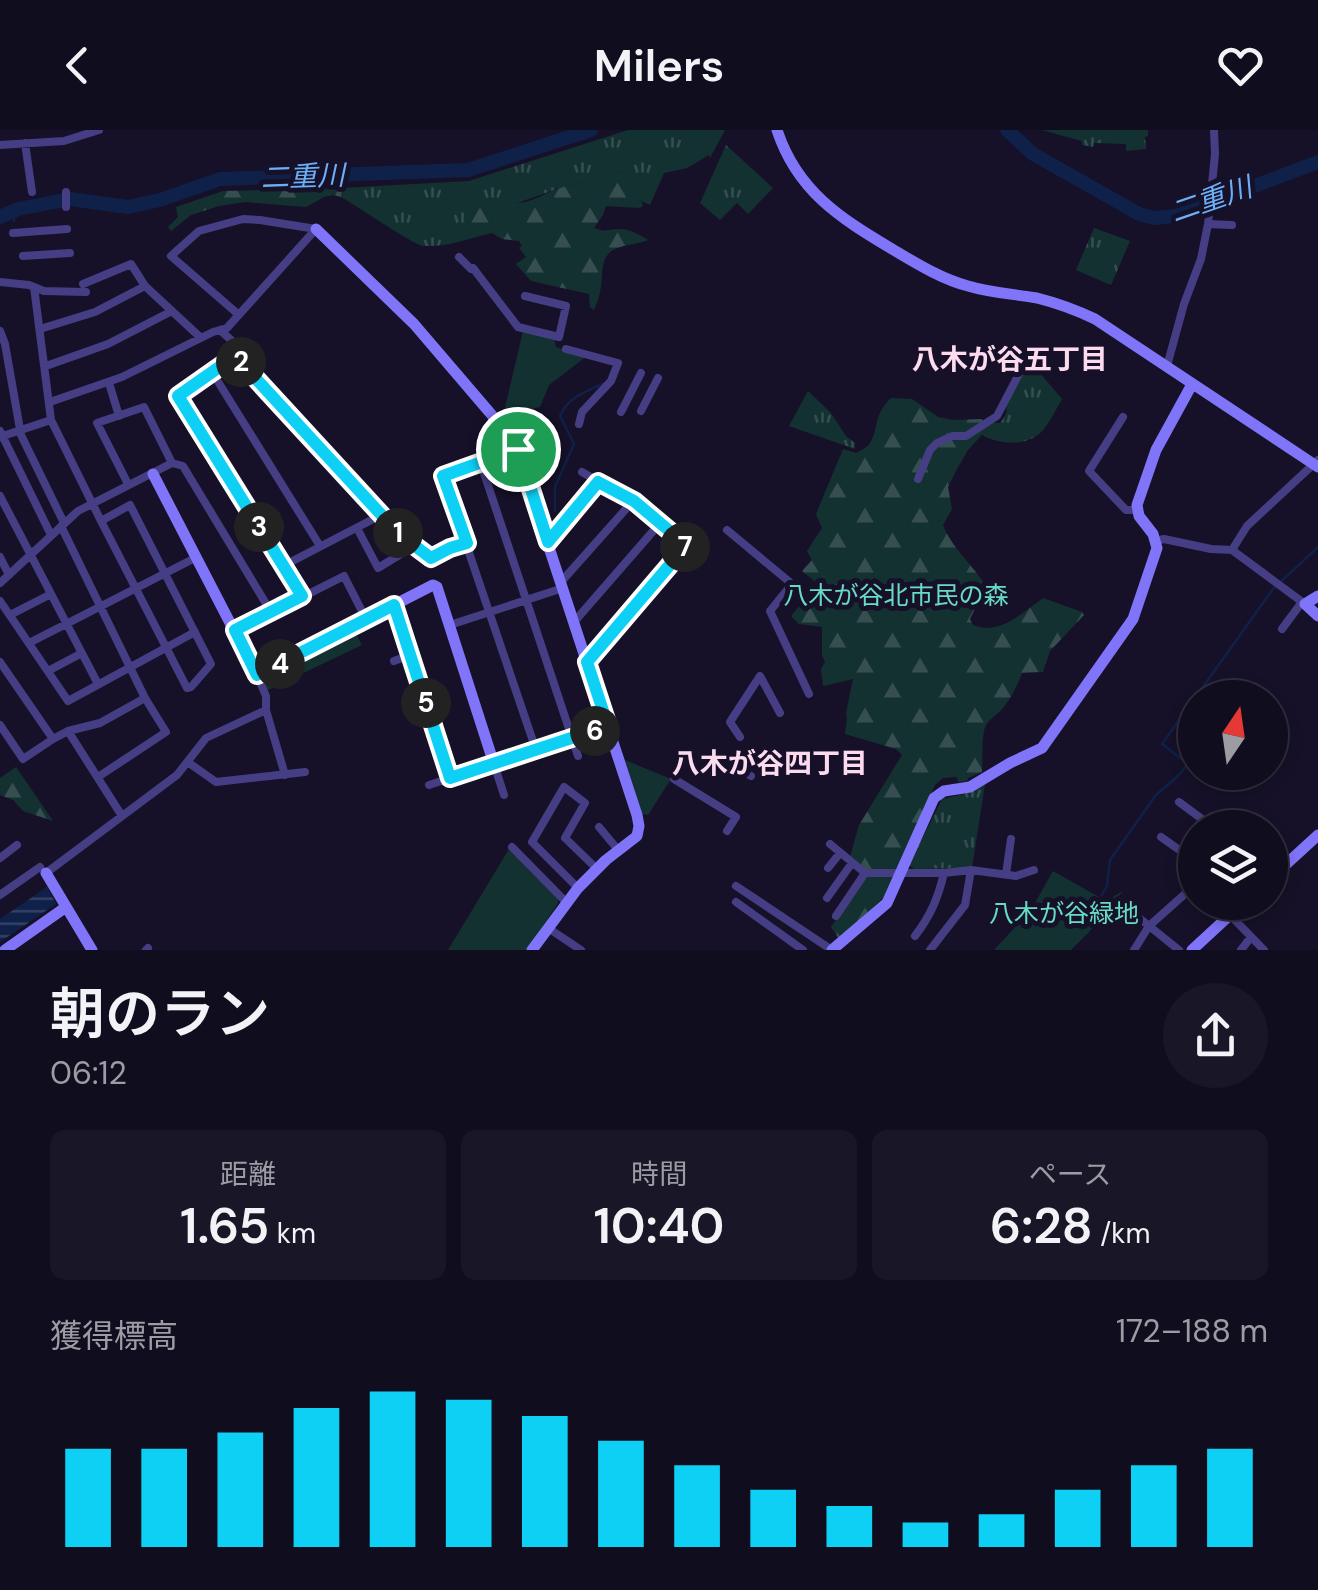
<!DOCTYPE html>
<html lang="ja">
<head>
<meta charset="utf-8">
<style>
	:root { --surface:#100d1e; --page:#191627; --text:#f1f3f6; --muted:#9c9ca4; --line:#302d3c; --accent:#0ed0f5 }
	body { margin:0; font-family:"DM Sans","Noto Sans JP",sans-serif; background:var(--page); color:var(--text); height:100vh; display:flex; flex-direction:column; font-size:38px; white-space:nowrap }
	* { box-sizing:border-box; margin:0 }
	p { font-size:32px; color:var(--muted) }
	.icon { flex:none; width:55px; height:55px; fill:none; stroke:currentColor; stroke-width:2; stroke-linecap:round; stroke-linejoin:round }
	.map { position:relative; height:820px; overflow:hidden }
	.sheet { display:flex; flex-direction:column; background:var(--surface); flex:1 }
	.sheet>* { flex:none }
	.needle { width:65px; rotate:13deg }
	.buttons { position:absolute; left:1178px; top:550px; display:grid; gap:20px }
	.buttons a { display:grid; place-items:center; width:110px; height:110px; border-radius:50%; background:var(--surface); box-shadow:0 5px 15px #0003,0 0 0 2px var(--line); font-size:50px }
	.pin { position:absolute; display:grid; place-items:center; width:85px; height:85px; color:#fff; margin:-42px; border:5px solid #fff; border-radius:50%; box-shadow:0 2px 10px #0007 }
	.km { position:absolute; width:50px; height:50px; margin:-25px; border-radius:50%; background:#222; color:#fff; font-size:28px; line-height:50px; text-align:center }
	.round { display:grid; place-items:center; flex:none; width:105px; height:105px; border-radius:52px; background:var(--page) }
	.head { display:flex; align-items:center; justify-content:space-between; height:170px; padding:0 50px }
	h1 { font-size:55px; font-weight:600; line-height:75px }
	.figures { display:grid; grid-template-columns:repeat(3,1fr); gap:15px; height:170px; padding:10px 50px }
	.figures div { display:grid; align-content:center; border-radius:15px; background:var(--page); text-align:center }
	.figures b { font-size:50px; font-weight:600 }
	.figures small { font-size:28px; font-weight:400 }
	.figures p { font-size:28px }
	.chart { height:280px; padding:20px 50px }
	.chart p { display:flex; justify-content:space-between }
	.chart svg { width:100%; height:180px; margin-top:10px; stroke:var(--accent); stroke-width:6 }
	header { display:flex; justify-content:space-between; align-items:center; height:130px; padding:0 50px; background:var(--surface); font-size:45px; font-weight:600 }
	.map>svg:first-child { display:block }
	.grass { fill:url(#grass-tufts) }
	.forest { fill:url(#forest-firs) }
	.park { fill:#143131 }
	.water { fill:url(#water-rules) }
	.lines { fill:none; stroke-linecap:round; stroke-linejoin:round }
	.stream { stroke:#0f2149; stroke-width:2.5 }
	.river { stroke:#0f2149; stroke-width:14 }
	.street { stroke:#453e84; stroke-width:8 }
	.secondary { stroke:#8074f9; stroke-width:11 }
	.route-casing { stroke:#fff; stroke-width:20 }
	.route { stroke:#0ed0f5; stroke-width:12 }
	.labels { text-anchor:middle; stroke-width:10; stroke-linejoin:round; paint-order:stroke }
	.park-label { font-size:25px; fill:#67dbc5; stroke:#161128 }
	.water-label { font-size:28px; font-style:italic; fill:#6caff9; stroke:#161128 }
	.neighbourhood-label { font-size:28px; font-weight:bold; fill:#fddbef; stroke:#161128 }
</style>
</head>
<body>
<header><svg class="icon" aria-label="back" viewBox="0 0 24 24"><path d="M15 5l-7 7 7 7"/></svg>Milers<svg class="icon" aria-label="heart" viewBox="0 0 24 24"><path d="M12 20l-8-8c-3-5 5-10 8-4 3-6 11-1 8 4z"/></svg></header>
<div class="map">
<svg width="1318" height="820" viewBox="0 0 1318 820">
	<defs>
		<pattern id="grass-tufts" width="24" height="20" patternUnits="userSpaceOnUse" patternTransform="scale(2.5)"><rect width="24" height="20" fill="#143131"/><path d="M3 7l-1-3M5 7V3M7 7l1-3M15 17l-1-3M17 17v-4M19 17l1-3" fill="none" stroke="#364e50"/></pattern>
		<pattern id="forest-firs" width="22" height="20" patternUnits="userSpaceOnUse" patternTransform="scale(2.5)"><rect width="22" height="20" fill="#143131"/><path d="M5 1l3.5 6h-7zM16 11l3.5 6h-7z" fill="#364e50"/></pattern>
		<pattern id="water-rules" width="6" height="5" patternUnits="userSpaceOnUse" patternTransform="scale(2.5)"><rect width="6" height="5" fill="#0f2149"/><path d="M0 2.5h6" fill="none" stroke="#324164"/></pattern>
	</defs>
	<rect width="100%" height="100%" fill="#161128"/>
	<!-- grass -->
	<path class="grass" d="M 628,0 L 725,0 L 710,28 L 709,25 L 687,38 L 664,43 L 650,75 L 633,67 L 635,53 L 623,41 L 560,58 L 466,91 L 480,106 C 462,111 443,117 424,116 C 415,116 356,75 341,67 L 342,58 L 469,51 Z
		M 1042,0 L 1148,0 L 1148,6 L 1145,7 L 1146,19 L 1126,21 L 1126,14 L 1094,13 L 1093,17 L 1082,15 L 1082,11 Z
		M 726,15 L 773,58 L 748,84 L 737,73 L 720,90 L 700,73 Z
		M 1094,98 L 1130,111 L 1111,155 L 1076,140 Z
		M 1031,227 L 1039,242 L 1062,269 C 1056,279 1051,290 1044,299 C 1030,317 1000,315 982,305 L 993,293 L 1000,293 C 1005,286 1008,283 1006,275 Z
		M 808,261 L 831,283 L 846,306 L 855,313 L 855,319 L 789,296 Z
		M 985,654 L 972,738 L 914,739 L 909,735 L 942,669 L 964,664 Z"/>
	<!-- forest -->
	<path class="forest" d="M 623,41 L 635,47 L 634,67 L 642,72 L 643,76 L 639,78 L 606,76 L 603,85 L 594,98 C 604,102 607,100 617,99 C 628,98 639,104 648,110 C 637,115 625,114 615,119 C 600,126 603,142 601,156 C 600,164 597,173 594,180 L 590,177 L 589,164 L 531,151 L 516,134 L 526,127 L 519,118 L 522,116 L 519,111 L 502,109 L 492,103 L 480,106 C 472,98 456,84 468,73 C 479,62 501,73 515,73 C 529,74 546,63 560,58 C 581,52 602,47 623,41 Z
		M 342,58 L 341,67 L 333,65 L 324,67 L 306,77 L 245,72 L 219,76 L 191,85 L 171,101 L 168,97 L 178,87 L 176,77 L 223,61 Z
		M 891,268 L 912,269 L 938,287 L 952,290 L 981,289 L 993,293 L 968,320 L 957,339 L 948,357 L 952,379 L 943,395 C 951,417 973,435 986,456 L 970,489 L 973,495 C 1000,506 1022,483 1043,468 L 1082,482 L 1084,485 L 1050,521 L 1043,542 L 1022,543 C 1017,556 1012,567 1003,578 C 998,584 990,588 986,595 C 981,604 983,629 982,642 L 968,648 L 967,651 L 958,652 L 957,647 L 943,648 L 935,655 L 884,767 L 839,809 L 831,797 L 865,748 L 850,727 L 859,695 L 902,625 L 896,619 L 845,604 L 847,589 L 846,583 L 853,549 L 823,556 L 821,539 L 825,532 L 822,525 L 822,497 L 799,494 L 791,486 L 818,454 L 802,441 L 812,430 L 807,421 L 822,398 L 816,384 L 843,319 L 856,323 C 861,320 867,318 870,313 C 879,299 873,285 891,268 Z
		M 16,637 L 53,691 L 23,681 L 13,670 L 0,665 L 0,648 Z"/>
	<!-- park -->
	<path class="park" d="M 523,201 L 554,209 L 556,217 L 587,226 L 549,255 L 540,277 L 503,286 Z
		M 354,500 L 362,515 L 268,560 L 265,554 L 268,545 Z
		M 625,630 L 671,649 L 648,685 L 642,684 Z
		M 509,719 L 558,768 L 558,773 L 527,820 L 448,820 Z
		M 1053,741 L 1106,771 L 1123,761 L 1089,802 L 1071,820 L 994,820 L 1031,780 Z"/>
	<!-- water -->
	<path class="water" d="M 47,757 L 56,774 L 0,812 L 0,789 Z"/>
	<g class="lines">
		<!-- stream -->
		<path class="stream" d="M 14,91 L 15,81
			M 555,381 L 555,357 L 574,314 L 560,286 C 568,266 588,261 607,252
			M 1102,765 L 1107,756 L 1110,730 L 1156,665 L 1179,645 L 1188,634 L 1162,614 L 1273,459 L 1318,417"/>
		<!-- river -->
		<path class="river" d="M 1007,0 L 1033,24 L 1139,84 L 1154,88 L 1175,86 L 1318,32
			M 0,87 L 18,79 L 70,69 L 128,77 L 160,70 L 220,49 L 468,40 L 591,0"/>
		<!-- street -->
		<path class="street" d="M 25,13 L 32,62
			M 0,15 L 64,11 L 99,0
			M 66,62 L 66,77
			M 1208,94 L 1232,95
			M 13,103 L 67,99
			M 23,126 L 70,123
			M 459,127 L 471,139
			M 473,138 L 518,197 L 559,207 L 566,176 L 525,166
			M 0,152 L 29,155 L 44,161 L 86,162
			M 83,154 L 131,134 L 145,156 L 201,208
			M 34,157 L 51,290 L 101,391 L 130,375 L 211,534 L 191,557 L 187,558 L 101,391
			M 239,185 L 171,126 L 199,101 L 243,89 L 260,90 L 316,99
			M 40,199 L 95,182 L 145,156
			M 220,200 L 242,220 L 178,266 L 302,466
			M 0,201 L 5,214 L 21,305 L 64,393
			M 566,219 L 618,233 L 611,251 L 582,282 L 579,294
			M 235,226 C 266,262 300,294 332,329 C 363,364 391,402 431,428 L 450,418 L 467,413
			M 46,236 L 108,214 L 172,181
			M 1167,236 L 1184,174 L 1201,129 L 1208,94 L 1215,24 L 1214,0
			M 212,242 L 320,416
			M 109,253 L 119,286
			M 50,272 L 122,247 L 213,202 L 227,198 L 316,99
			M 641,281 L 658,248
			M 621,282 L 641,243
			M 1123,287 L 1089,341 L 1126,380 L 1136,380
			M 0,301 L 51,405
			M 506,301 L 531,293
			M 0,307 L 51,290
			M 517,319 L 443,346 L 536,620
			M 480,331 L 578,626
			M 582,342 L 599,352
			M 918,349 L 930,320 L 937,313 L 952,306 L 966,306 L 997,286 L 1032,219
			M 128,354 L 97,293 L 144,277 L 172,333
			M 0,366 L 98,554
			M 61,396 L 145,568 L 166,602 L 98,647
			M 357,398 L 378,438 L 414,416
			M 727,400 L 792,454 L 770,481 L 809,564
			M 1156,411 L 1164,409 L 1211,419 L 1232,420 L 1305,474
			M 548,412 L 599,352 L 633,371
			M 1232,420 L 1247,396 L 1318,330
			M 0,427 L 9,445
			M 283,436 L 381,385
			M 561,452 L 633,371 L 686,416 L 587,532
			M 0,453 L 78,381 L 172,333 L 183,336 L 271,482
			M 0,471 L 68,571 L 195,502
			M 394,475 L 451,648
			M 10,485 L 51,464
			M 574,492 L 661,392
			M 450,495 L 563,458
			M 1282,499 L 1302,472
			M 235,501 L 344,446 L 366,489
			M 29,513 L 197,427
			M 394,531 L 410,525
			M 0,532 L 53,609
			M 48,541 L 82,523
			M 257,545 L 266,566 L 266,580 L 285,645
			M 0,595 L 23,629 L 53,609 L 68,601 L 100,593 L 145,568
			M 68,601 L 122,686
			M 740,607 L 730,592 L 760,546 L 780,583
			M 712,625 L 751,646
			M 189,633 L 216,652 L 305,642
			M 494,634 L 504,665
			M 674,649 L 736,687 L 727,701
			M 429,655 L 608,597
			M 1179,672 L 1214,698
			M 599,697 L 619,721
			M 1161,707 L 1195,731
			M 830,714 L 865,743 L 944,743 L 971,740 L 1016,746 L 1034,740
			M 512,717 L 566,772
			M 0,728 L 17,715
			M 828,738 L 840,723
			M 46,743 L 177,645 L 206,608 L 266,580
			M 1006,744 L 1011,709
			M 736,756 L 832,820
			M 578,758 L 532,712 L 564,657 L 585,673 L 565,708 L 597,739
			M 0,765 L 40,737
			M 827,768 L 852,733
			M 1118,771 L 1179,820
			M 736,772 L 803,820
			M 1230,785 L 1264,820
			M 836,786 L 865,743
			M 548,798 L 581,820
			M 915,806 C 931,785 938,768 944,743
			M 146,820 L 148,818
			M 930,820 L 965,775 L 971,740
			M 1134,820 L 1149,796 L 1195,755
			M 1241,820 L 1251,807"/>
		<!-- secondary -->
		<path class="secondary" d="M 777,0 C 797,61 840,88 892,119 C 916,133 941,149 968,156 C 991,163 1014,164 1037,168 C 1057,173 1076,180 1095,189 L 1318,337
			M 316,99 L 414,194 L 514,311 L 637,685 L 639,696 L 637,706 L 606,730 L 578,758 L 532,820
			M 153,344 L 257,545 L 433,455 L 437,457 L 494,634
			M 1318,466 L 1305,474 L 1318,486
			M 46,743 L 92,820
			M 1270,749 L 1318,705
			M 5,820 L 66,777
			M 832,820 L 887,773 L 934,668 L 944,661 L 970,657 L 1010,633 L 1042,618 L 1133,489 L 1157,418 L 1153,404 L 1139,386 L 1137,375 L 1156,320 L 1190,258
			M 1192,820 L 1244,772"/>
	</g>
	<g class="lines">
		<!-- route casing -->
		<g class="route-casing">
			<path id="route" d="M 235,226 L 399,404 L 431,428 L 450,418 L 467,413 L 443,346 L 518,319 L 548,412 L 598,352 L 634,371 L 685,414 L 686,416 L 587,532 L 608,596 L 450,648 L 394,475 L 257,545 L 235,500 L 302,466 L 178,266 Z"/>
		</g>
		<!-- route -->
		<use href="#route" class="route"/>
	</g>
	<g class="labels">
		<!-- park labels -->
		<g class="park-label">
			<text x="896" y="474">八木が谷北市民の森</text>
			<text x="1064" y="792">八木が谷緑地</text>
		</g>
		<!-- water labels -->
		<g class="water-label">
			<text transform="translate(303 46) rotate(-2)" y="10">二重川</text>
			<text transform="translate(1211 69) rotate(-19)" y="10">二重川</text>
		</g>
		<!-- neighbourhood labels -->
		<g class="neighbourhood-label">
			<text x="1010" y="239">八木が谷五丁目</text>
			<text x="770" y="643">八木が谷四丁目</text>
		</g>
	</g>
</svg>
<div class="buttons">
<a><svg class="needle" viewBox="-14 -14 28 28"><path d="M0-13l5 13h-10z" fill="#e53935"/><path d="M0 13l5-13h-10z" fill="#9c9ca4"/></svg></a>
<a><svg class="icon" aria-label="layers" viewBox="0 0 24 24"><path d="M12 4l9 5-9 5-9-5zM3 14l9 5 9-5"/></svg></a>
</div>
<div class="pin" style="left:518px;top:319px;background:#1e9e55"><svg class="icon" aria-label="arrive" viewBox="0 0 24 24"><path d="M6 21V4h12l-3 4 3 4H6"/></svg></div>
<b class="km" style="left:398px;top:403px">1</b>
<b class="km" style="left:241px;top:232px">2</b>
<b class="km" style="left:259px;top:397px">3</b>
<b class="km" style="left:280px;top:534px">4</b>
<b class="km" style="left:426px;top:573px">5</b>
<b class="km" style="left:595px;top:601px">6</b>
<b class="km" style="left:685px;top:417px">7</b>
</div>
<section class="sheet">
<div class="head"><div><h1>朝のラン</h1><p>06:12</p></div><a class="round"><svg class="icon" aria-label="share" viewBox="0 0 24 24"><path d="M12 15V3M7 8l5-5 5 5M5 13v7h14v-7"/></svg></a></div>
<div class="figures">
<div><p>距離</p><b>1.65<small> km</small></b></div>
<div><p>時間</p><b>10:40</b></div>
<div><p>ペース</p><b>6:28<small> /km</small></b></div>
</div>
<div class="chart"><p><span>獲得標高</span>172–188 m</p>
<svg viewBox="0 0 160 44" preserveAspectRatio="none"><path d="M5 44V20M15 44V20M25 44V16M35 44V10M45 44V6M55 44V8M65 44V12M75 44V18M85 44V24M95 44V30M105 44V34M115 44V38M125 44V36M135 44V30M145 44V24M155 44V20"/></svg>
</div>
</section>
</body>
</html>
